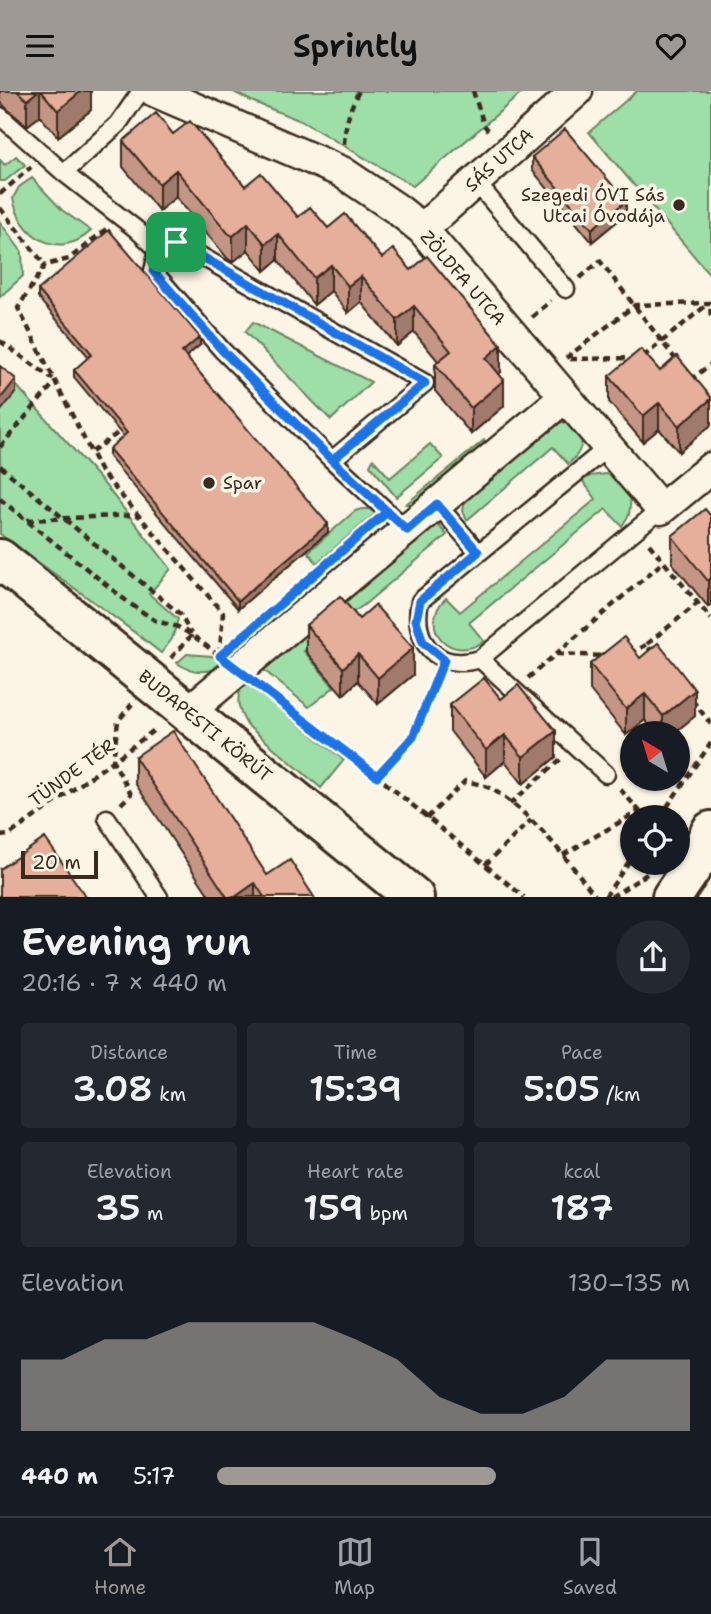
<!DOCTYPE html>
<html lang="en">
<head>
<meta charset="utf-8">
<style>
	:root { --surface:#171b24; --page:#242831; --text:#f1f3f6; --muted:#9ea1a6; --line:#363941; --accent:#9f9995 }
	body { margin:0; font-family:"Shantell Sans",sans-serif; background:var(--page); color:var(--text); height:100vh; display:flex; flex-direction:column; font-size:26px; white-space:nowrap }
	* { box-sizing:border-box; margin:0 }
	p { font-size:23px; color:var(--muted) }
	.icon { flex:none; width:38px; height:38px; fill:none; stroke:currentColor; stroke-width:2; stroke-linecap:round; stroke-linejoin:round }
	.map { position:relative; height:806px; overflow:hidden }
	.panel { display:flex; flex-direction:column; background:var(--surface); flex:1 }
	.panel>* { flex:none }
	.needle { width:46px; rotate:322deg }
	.fabs { position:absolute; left:620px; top:630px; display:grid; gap:14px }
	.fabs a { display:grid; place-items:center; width:70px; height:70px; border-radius:50%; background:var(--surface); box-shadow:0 2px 5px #0004; font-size:35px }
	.scale { position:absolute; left:21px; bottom:18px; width:77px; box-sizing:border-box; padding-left:7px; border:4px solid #3b2a1e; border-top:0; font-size:19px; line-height:24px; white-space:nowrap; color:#3b2a1e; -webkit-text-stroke:5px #fcf5e5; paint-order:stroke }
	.pin { position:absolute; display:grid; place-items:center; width:60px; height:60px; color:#fff; margin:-30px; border-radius:14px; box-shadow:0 4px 10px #0006 }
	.round { display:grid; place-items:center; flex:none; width:74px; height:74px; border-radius:37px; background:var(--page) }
	.summary { display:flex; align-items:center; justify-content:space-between; height:119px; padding:0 21px }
	h1 { font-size:38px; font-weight:600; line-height:52px }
	.figures { display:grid; grid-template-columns:repeat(3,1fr); gap:10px; height:119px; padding:7px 21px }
	.figures div { display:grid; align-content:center; border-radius:7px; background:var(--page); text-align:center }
	.figures b { font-size:35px; font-weight:600 }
	.figures small { font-size:19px; font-weight:400 }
	.figures p { font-size:19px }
	.chart { height:196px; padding:14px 21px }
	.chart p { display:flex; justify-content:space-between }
	.chart svg { width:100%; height:126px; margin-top:7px; fill:var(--accent); opacity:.7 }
	ul { padding:0 21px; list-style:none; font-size:23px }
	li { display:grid; grid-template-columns:112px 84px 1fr; align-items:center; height:52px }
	li i { height:18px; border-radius:9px; background:var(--accent) }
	header { display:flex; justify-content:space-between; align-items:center; height:91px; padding:0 21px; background:var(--accent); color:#111; font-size:32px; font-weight:600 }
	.tab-bar { display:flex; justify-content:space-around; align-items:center; height:98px; border-top:2px solid var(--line); background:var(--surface); font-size:19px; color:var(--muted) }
	.tab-bar a { display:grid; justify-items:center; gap:4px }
	.tab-bar .active { color:var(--accent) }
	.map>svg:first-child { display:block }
	.green { fill:#9edea8; stroke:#6c8463; stroke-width:2 }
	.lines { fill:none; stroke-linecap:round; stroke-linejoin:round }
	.lane-casing { stroke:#3b2a1e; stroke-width:21 }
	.street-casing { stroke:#3b2a1e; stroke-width:35 }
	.secondary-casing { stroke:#3b2a1e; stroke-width:44 }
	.path { stroke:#3b2a1e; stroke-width:4.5; stroke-dasharray:7 5; stroke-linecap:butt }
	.lane { stroke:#fcf5e5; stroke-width:16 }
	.street { stroke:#fcf5e5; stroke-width:30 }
	.secondary { stroke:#fcf5e5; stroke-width:38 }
	.wall { fill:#c59685; stroke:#3b2a1e; stroke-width:2 }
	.shaded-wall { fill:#a07a6c; stroke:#3b2a1e; stroke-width:2 }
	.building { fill:#e5af9b; stroke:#3b2a1e; stroke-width:2 }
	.route-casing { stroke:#fff; stroke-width:14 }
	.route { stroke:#1a73e8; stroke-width:9 }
	.poi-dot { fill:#3b2a1e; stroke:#fcf5e5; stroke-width:2.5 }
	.labels { text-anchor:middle; stroke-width:7; stroke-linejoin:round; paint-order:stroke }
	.street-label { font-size:18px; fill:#3b2a1e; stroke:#fcf5e5 }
	.poi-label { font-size:18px; fill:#3b2a1e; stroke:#fcf5e5; text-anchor:end }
</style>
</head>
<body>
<header><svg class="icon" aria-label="menu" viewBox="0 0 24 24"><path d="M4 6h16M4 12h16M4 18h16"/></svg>Sprintly<svg class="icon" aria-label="heart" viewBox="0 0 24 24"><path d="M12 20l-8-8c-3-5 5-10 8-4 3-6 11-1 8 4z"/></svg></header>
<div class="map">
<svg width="711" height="806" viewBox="0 0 711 806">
	<rect width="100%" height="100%" fill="#fcf5e5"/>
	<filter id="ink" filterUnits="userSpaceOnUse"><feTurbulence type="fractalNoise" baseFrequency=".0143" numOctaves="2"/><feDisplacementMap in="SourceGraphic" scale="14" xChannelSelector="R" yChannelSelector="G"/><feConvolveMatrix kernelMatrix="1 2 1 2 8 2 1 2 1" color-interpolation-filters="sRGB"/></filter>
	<g filter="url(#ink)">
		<!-- green -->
		<path class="green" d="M 232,0 L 524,0 L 413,95 L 301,30 L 251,10 Z
			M 637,0 L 711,0 L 711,185 L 589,41 Z
			M 16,65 L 25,74 L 5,90 L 0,90 L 0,69 L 5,74 Z
			M 32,87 L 62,119 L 91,140 C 59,170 20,146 13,107 L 19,96 Z
			M 0,131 L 22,161 L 23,185 L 0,206 Z
			M 253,231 L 371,291 L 331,329 L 245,241 Z
			M 0,276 L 105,394 L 171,478 L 149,503 L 178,528 L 172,548 L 161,562 C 109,520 53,483 0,443 L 0,321 L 16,301 L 0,288 Z
			M 560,331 C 588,335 587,358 568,373 L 553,356 L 467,429 L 463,420 L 465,407 L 551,334 Z
			M 484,349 L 488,353 L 415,413 L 406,413 Z
			M 430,353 L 443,367 L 396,406 L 370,374 L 373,368 L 390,387 Z
			M 605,383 L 615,385 L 631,406 L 629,424 L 622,435 L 606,418 L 469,532 L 484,550 C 451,574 416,536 446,507 L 460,521 L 596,408 L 582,389 L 590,385 Z
			M 362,418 L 369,418 L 376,422 L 317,472 L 308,461 L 355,420 Z
			M 435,430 L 447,444 L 364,514 L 339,530 L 304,560 L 334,596 L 309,616 L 260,576 Z
			M 187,563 L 212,565 L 225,575 C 208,582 193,583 177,572 Z
			M 245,590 L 344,669 L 321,697 L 247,634 C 238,619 234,606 245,590 Z"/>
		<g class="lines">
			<!-- lane casing -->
			<g class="lane-casing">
				<path id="lane" d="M 0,25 L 64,82 L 136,138 L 158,159
					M 64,82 L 118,33 L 141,0
					M 475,90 L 566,198
					M 607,357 L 420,510 C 411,551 437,581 480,568 L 661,418
					M 332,369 L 425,292 L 176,151 L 158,159 L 153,180 L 222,259 L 332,369 L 407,439
					M 437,413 L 478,461
					M 480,568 L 606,683
					M 107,727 L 159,806"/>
			</g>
			<!-- street casing -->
			<g class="street-casing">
				<path id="street" d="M 154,0 L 342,81 L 397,118 L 422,138 L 661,418 L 711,377
					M 422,138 L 577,0
					M 188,621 L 565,306"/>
			</g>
			<!-- secondary casing -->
			<g class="secondary-casing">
				<path id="secondary" d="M 0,468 L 414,806
					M 672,806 L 695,772 L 711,740"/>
			</g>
			<!-- path -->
			<path class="path" d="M 473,0 L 484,34 L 488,39
				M 344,53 C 345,34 350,16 359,0
				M 0,103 L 31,76
				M 0,117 L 45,174
				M 106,138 L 69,168 L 45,174 L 18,217 L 101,381 L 223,522 L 220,558
				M 580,187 L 600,170 L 677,270
				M 532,226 L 551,210
				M 0,250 L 53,288
				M 643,266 L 709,212
				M 566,267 L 635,214 L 710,212 L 711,229
				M 570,268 L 635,267
				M 690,289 L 711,273
				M 0,356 L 56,290
				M 92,361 L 122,339
				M 0,375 L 180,523 L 191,543
				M 0,408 L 129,512 L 156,530 L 178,536 L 192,544 L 217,563
				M 27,429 L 137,424
				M 649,453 L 711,528
				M 653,562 L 646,554 L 698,512
				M 557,563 L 604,565
				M 630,563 L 646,554
				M 171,567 L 192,544
				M 528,587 L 663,471
				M 260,596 L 377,685 L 524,806
				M 692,609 L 711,633
				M 377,685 L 413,646 L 437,586
				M 620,698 L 645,726
				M 121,713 L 131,703 L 113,670 L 118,630 L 132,613
				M 510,713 L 562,667
				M 660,726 L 711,652
				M 427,727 L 465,690 C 474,692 484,694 492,698 C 534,724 566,767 596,806
				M 0,745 L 9,744 L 113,670 L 157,637
				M 563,764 L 639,720
				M 485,774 L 531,729
				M 605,806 L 632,766
				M 611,806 L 647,783"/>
			<!-- lane -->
			<use href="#lane" class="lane"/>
			<!-- street -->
			<use href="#street" class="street"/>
			<!-- secondary -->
			<use href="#secondary" class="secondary"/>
		</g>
		<!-- wall -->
		<path class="wall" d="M 0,0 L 91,0 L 91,19 L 58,46 L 40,25 L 27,35 L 5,16 L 0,10 Z
			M 173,43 L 245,95 L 298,126 L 328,137 L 382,167 L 411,179 L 501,281 L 498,283 L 504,315 L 471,343 L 435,300 L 435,273 L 438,270 L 414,241 L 397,255 L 361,211 L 348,222 L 331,200 L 314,214 L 278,169 L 265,180 L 248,159 L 233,171 L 228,168 L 176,106 L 159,120 L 123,76 L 123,50 Z
			M 532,66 L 626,123 L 592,151 L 532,79 Z
			M 38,199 L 200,254 L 186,266 L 328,441 L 238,518 L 109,366 L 109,358 L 124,346 L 74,286 L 74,279 L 89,266 L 38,207 Z
			M 660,280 L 711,306 L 711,334 L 679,361 L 659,338 L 643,351 L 609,311 L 609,285 Z
			M 711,425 L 711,514 L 708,516 L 672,472 L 672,445 Z
			M 359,528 L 413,584 L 378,613 L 358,590 L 343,604 L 306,561 L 306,534 Z
			M 640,567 L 695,625 L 674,642 L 655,642 L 645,629 L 626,644 L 590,599 L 590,573 Z
			M 501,608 L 556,666 L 523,693 L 505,670 L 486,686 L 450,640 L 450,614 Z
			M 135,666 L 267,784 L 314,806 L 210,806 L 135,692 Z"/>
		<!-- shaded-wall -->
		<path class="shaded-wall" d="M 38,0 L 40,0 L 40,25 L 27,35 L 27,9 Z
			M 81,0 L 91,0 L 91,19 L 58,46 L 58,20 Z
			M 176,79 L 176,106 L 159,120 L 159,93 Z
			M 626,110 L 626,123 L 592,151 L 592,138 Z
			M 248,132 L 248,159 L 233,171 L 233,145 Z
			M 278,143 L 278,169 L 265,180 L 265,153 Z
			M 331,174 L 331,200 L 314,214 L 314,187 Z
			M 361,185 L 361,211 L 348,222 L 348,195 Z
			M 414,215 L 414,241 L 397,255 L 397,229 Z
			M 200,246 L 200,254 L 182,269 L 182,261 Z
			M 501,254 L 501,281 L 486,294 L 486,267 Z
			M 16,288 L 16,301 L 0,321 L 0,308 Z
			M 504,289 L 504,315 L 471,343 L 471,317 Z
			M 711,308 L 711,334 L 679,361 L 679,335 Z
			M 659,312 L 659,338 L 643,351 L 643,325 Z
			M 328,433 L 328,441 L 238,518 L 238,510 Z
			M 711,487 L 711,514 L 708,516 L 708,490 Z
			M 413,557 L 413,584 L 378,613 L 378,587 Z
			M 358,563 L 358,590 L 343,604 L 343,577 Z
			M 695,599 L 695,625 L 674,642 L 663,642 L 663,625 Z
			M 645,603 L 645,629 L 626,644 L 626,618 Z
			M 556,640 L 556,666 L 523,693 L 523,666 Z
			M 505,644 L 505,670 L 486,686 L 486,659 Z
			M 255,792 L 255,806 L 235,806 Z"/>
		<!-- building -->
		<path class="building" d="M 17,0 L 38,0 L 27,9 Z
			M 41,0 L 81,0 L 58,20 Z
			M 156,22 L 173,43 L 190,30 L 245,95 L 261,82 L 298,126 L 310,116 L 328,137 L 345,123 L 382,167 L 393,158 L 411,179 L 427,165 L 501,254 L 486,267 L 504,289 L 471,317 L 435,273 L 451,260 L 414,215 L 397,229 L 361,185 L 348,195 L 331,174 L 314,187 L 278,143 L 265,153 L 248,132 L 233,145 L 228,142 L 176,79 L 159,93 L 123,50 Z
			M 565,38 L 626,110 L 592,138 L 532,66 Z
			M 109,139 L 200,246 L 182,261 L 328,433 L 238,510 L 109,358 L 127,342 L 74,279 L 92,263 L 38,199 Z
			M 641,258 L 660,280 L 677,265 L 711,306 L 711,308 L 679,335 L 659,312 L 643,325 L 609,285 Z
			M 0,275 L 16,288 L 0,308 Z
			M 705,418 L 711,425 L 711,487 L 708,490 L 672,445 Z
			M 340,505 L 359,528 L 375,514 L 413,557 L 378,587 L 358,563 L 343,577 L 306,534 Z
			M 624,546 L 640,567 L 658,552 L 695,599 L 663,625 L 645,603 L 626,618 L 590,573 Z
			M 484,587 L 501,608 L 518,594 L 556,640 L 523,666 L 505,644 L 486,659 L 450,614 Z
			M 173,640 L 267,784 L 290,769 L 314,806 L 264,806 L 255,792 L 235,806 L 227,806 L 135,666 Z
			M 45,747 L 86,806 L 0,806 L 0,778 Z"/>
	</g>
	<g class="lines" filter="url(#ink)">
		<!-- route casing -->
		<g class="route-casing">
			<path id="route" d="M 176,151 L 158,159 L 153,180 L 222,259 L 332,369 L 387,421 L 220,565 L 377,685 L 413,646 L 444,569 L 423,551 L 416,529 L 420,510 L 478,461 L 437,413 L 407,439 L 332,369 L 425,292 L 176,151"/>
		</g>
		<!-- route -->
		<use href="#route" class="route"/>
	</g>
	<!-- markers -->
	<g class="poi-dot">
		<circle cx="679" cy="114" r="7"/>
		<circle cx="209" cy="392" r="7"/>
	</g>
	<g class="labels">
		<!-- street labels -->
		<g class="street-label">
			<text transform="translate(499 69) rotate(-42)" y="6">SÁS UTCA</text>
			<text transform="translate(463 187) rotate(49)" y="6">ZÖLDFA UTCA</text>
			<text transform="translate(205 635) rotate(39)" y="6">BUDAPESTI KÖRÚT</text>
			<text transform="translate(72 682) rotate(-36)" y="6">TÜNDE TÉR</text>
		</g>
		<!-- poi labels -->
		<g class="poi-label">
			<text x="665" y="110">Szegedi ÓVI Sás<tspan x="665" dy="21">Utcai Óvodája</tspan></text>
			<text x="223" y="398" text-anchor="start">Spar</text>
		</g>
	</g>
</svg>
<div class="fabs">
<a><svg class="needle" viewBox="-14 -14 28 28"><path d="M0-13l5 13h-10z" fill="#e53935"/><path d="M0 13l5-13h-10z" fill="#9ea1a6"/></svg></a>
<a><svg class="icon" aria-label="locate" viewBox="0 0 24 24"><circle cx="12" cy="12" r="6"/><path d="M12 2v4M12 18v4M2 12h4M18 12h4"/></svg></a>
</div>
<div class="scale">20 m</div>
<div class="pin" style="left:176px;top:151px;background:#1e9e55"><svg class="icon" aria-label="arrive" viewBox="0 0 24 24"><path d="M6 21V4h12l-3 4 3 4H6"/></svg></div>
</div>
<section class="panel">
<div class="summary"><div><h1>Evening run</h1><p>20:16 · 7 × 440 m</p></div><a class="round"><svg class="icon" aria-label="share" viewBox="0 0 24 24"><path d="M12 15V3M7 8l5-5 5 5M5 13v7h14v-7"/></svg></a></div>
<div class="figures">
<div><p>Distance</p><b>3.08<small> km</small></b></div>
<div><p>Time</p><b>15:39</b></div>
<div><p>Pace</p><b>5:05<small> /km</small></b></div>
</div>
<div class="figures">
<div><p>Elevation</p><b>35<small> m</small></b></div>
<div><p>Heart rate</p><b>159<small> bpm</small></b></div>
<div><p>kcal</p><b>187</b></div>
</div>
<div class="chart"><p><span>Elevation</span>130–135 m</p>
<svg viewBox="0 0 160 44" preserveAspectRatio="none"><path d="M0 44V19L10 19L20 12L30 12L40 6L50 6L60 6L70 6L80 12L90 19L100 32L110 38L120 38L130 32L140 19L150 19L160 19V44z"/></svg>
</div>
<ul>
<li><b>440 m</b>5:17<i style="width:59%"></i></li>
</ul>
</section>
<nav class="tab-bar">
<a class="active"><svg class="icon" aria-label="home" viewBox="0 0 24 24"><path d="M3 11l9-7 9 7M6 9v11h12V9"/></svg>Home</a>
<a><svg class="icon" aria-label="map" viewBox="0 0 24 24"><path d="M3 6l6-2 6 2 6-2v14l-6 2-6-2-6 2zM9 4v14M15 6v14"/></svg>Map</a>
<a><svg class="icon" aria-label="saved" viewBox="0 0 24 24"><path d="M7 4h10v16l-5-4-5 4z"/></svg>Saved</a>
</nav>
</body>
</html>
